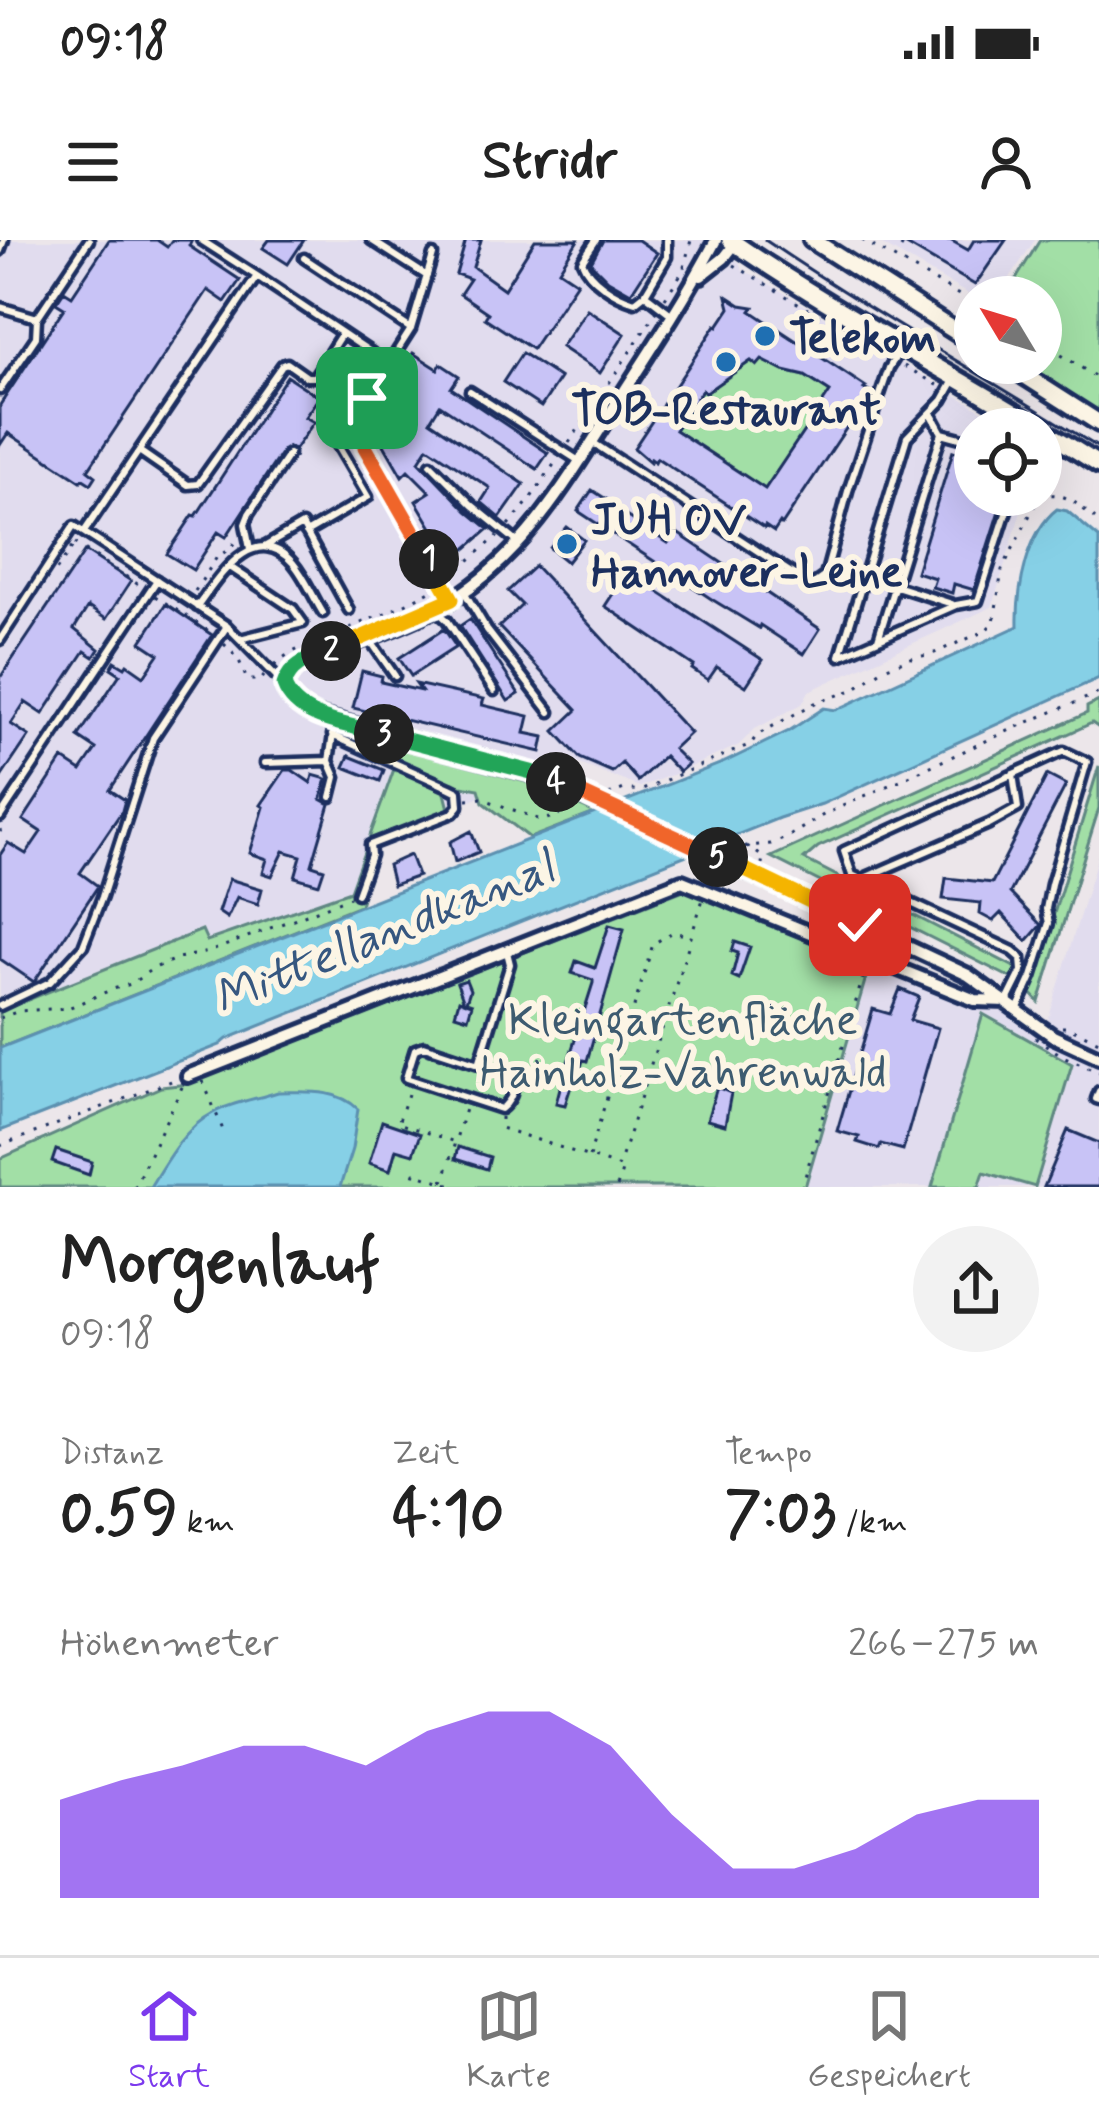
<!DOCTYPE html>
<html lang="de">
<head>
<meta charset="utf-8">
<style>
	:root { --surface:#fff; --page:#f2f2f2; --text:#222; --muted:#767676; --line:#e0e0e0; --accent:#7c3aed }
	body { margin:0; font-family:Mynerve,sans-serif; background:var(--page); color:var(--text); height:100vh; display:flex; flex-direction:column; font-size:45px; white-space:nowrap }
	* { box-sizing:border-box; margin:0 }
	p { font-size:39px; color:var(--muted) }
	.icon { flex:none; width:66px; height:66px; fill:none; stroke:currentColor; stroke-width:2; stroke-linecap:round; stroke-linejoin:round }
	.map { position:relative; height:947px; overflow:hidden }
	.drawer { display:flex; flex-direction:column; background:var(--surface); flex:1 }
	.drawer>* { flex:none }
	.needle { width:78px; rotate:308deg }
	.buttons { position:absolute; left:954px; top:36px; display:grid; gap:24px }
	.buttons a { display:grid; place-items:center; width:108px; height:108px; border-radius:50%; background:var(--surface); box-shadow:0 12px 48px #0002; font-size:60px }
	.pin { position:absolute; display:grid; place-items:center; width:102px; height:102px; color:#fff; margin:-51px; border-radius:24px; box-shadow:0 6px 18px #0006 }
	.km { position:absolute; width:60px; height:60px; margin:-30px; border-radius:50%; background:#222; color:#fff; font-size:33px; line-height:60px; text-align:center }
	.round { display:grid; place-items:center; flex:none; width:126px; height:126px; border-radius:63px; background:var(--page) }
	.summary { display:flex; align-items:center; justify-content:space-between; height:204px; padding:0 60px }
	h1 { font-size:66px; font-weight:700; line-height:90px }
	.figures { display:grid; grid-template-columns:repeat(3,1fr); gap:18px; height:204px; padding:12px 60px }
	.figures div { display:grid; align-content:center }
	.figures b { font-size:60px; font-weight:700 }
	.figures small { font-size:33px; font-weight:400 }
	.figures p { font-size:33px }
	.chart { height:336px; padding:24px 60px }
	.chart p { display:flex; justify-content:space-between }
	.chart svg { width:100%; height:216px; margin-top:12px; fill:var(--accent); opacity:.7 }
	.status { display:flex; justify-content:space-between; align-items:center; height:84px; padding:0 60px; background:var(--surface); direction:ltr }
	.status svg { height:33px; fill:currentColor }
	header { display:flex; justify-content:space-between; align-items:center; height:156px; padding:0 60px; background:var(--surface); font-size:54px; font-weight:700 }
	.tabs { display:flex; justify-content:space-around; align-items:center; height:168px; border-top:3px solid var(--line); background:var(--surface); font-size:33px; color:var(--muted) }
	.tabs a { display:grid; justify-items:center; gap:6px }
	.tabs .current { color:var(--accent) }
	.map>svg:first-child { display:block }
	.built { fill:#e1dcee }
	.green { fill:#a2dfa6; stroke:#5e8782; stroke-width:3 }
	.water { fill:#86d0e6; stroke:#5b90b0; stroke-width:3 }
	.pier { fill:#ece6ea }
	.building { fill:#c8c3f6; stroke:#1b2f5e; stroke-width:3; fill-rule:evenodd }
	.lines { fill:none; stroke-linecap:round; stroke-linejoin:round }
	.service-casing { stroke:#1b2f5e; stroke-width:15 }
	.minor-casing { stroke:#1b2f5e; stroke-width:20 }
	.secondary-casing { stroke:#1b2f5e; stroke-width:24 }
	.path { stroke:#1b2f5e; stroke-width:3; stroke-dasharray:3 9; stroke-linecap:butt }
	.service { stroke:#fcf5e5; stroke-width:6 }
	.minor { stroke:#fcf5e5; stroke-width:10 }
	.secondary { stroke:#fcf5e5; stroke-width:15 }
	.tram { stroke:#1b2f5e; stroke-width:3 }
	.minor-bridge-casing { stroke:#1b2f5e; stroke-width:20; stroke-linecap:butt }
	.minor-bridge { stroke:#fcf5e5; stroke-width:10 }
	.split-1-casing { stroke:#fff; stroke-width:24 }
	.split-2-casing { stroke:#fff; stroke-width:24 }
	.split-3-casing { stroke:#fff; stroke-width:24 }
	.split-4-casing { stroke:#fff; stroke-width:24 }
	.split-5-casing { stroke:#fff; stroke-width:24 }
	.split-6-casing { stroke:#fff; stroke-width:24 }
	.split-1 { stroke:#f0652b; stroke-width:15 }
	.split-2 { stroke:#f5b400; stroke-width:15 }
	.split-3 { stroke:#22a559; stroke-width:15 }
	.split-4 { stroke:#22a559; stroke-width:15 }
	.split-5 { stroke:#f0652b; stroke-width:15 }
	.split-6 { stroke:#f5b400; stroke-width:15 }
	.poi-dot { fill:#1f6fb2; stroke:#fcf5e5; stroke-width:4.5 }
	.labels { text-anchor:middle; stroke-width:12; stroke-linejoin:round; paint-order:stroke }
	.poi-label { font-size:45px; font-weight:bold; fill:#1b2f5e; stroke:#fcf5e5; text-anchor:start }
	.park-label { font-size:45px; fill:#3d5b70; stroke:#fcf5e5 }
	.water-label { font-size:48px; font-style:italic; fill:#365780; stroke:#fcf5e5 }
</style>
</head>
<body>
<div class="status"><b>09:18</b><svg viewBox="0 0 49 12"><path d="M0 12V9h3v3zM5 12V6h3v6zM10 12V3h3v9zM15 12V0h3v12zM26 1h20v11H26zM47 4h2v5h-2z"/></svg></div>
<header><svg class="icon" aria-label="menu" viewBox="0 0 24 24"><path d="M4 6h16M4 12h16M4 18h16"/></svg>Stridr<svg class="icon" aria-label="person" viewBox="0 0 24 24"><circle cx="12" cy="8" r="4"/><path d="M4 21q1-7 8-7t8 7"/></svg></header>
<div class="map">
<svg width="1099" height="947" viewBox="0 0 1099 947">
	<rect width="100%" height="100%" fill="#ece6ea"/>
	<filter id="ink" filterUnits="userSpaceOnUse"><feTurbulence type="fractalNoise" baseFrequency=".00833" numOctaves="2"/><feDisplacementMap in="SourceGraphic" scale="24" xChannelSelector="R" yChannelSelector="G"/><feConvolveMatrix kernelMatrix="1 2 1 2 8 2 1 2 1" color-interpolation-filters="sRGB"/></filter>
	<g filter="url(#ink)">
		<!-- built -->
		<path class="built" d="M 0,0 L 706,0 L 740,23 L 743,31 L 754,35 L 1013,189 L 975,189 L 975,255 L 1026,255 L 992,367 L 809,451 L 802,464 L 755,489 L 739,505 L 679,532 L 640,547 L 569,520 L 367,602 L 351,651 L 206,702 L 201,690 L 0,771 Z
			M 874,0 L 1035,0 L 997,57 L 975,58 Z
			M 1099,612 L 1099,947 L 805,947 L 869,727 L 879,709 L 960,754 L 1007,761 L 1045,790 Z"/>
		<!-- green -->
		<path class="green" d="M 1040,0 L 1099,0 L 1099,183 L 1005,123 L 1041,123 L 1041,57 L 1005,57 Z
			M 751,120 L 762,120 L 784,131 L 805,136 L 830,152 L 765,249 L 675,190 L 702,150 L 705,152 Z
			M 1099,461 L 1099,488 L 1092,483 L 818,607 L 804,619 L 1018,729 L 1013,739 L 771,617 L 1087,473 L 1087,467 Z
			M 348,494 L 530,543 L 595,573 L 530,598 L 483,562 L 479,549 L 456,545 L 445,553 L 449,569 L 379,597 L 360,665 L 0,808 L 0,771 L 202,690 L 207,701 L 350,651 L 398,518 L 347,498 Z
			M 1099,526 L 1099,568 L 1039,762 L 1030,752 Z
			M 686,649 L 869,727 L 805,947 L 0,947 L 0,919 L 161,847 L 188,844 Z
			M 983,774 L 1072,824 L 1035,947 L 984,932 L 979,947 L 932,947 Z"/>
		<!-- water -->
		<path class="water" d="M 1057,269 L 1067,271 L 1099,298 L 1099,438 L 822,564 L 779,578 L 227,799 L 220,805 L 0,891 L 0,808 L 725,522 L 789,491 L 824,468 L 836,470 L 1018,386 C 1017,350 1027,292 1057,269 Z
			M 278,852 C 306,852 337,848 358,869 L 352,909 L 340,947 L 150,947 C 166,921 184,888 213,873 C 232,862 257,859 278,852 Z"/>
		<!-- pier -->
		<path class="pier" d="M 616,558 L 723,608 L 700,618 L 592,567 Z"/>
		<!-- building -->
		<path class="building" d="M 109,0 L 157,0 L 167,7 L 172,0 L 192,0 L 189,6 L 240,40 L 225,62 L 208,50 L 88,230 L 96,236 L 91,244 L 83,239 L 81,241 L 8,193 L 0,205 L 0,165 L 64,68 L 56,63 L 64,51 L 72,56 Z
			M 269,0 L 304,0 L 288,24 L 263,8 Z
			M 466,0 L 481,0 L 473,27 L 504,49 L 535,0 L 578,0 L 559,30 L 577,42 L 532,109 L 485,78 L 488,73 L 460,54 L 470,39 L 456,34 Z
			M 603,0 L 638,0 L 657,13 L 631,53 L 608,40 L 592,24 L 591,22 Z
			M 898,0 L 950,0 L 968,10 L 974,0 L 1006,0 L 975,45 Z
			M 727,56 L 741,65 L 754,67 L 751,71 L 866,147 L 864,149 L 871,153 L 868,163 L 862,171 L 859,169 L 782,285 L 780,283 L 774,292 L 765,286 L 764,288 L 657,218 L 655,222 L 651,219 L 650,222 L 634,208 L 716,85 L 718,86 L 730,68 ZM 762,120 L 784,131 L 805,136 L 830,152 L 765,249 L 675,190 L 702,150 L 705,153 L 751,121 L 757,126 Z
			M 587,69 L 625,94 L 600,133 L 561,107 Z
			M 413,113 L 438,129 L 441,124 L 459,136 L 451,148 L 548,213 L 537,229 L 440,165 L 430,181 L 524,244 L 500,278 L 481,262 L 490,248 L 428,207 L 419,221 L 467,271 L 489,289 L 452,321 L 416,261 L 430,252 L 408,230 L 402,236 L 372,184 L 389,194 L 416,152 L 397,139 Z
			M 522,113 L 560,138 L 541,167 L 503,142 Z
			M 339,114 L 357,125 L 340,152 L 322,141 Z
			M 287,136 L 319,157 L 305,177 L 314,182 L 295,209 L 288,207 L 283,210 L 226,297 L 218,292 L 193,330 L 167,314 L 193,275 L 196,276 Z
			M 953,211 L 975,218 L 975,255 L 1004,255 L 974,350 L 954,344 L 952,353 L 932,347 L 935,338 L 916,332 Z
			M 592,250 L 606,259 L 604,262 L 668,303 L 676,292 L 820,389 L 804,414 L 760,385 L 759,388 L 713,360 L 578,271 Z
			M 567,287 L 584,300 L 567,322 L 550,308 Z
			M 85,311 L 131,341 L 106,379 L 88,367 L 74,389 L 99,409 L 94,417 L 85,411 L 43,474 L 25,462 L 11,484 L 29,496 L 0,539 L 0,438 Z
			M 535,326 L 690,493 L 673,509 L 688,524 L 679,532 L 664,516 L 638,541 L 622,523 L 612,532 L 580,518 L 555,491 L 577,470 L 499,387 L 522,365 L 508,351 Z
			M 623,329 L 763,420 L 746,446 L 717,427 L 708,440 L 692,429 L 694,426 L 605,366 L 616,349 L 612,346 Z
			M 166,364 L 212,395 L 110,550 L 125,560 L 122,571 L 80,633 L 98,646 L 34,742 L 0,719 L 0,615 L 8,603 L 26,614 L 41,592 L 23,580 L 63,519 L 81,531 L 96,509 L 78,497 L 120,434 L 111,428 L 115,421 L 125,427 L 127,424 L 144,436 L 159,414 L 141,402 Z
			M 470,379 L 519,454 L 508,461 L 460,386 Z
			M 444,389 L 456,407 L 411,436 L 399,418 Z
			M 362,431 L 382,436 L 381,442 L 421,451 L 416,444 L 484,459 L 482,465 L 529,476 L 525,493 L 544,497 L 541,512 L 353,468 Z
			M 349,516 L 384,530 L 380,541 L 344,527 Z
			M 285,530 L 292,530 L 311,543 L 313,535 L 327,539 L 321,559 L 330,564 L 312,625 L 324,629 L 319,644 L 295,637 L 301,616 L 284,611 L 272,636 L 263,633 L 267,619 L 250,613 L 264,567 L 261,565 Z
			M 1047,535 L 1066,545 L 1010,653 L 1041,685 L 1027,701 L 1001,673 L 993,681 L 980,674 L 981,663 L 943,659 L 946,638 L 992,643 Z
			M 471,591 L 479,612 L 455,622 L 450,602 Z
			M 410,615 L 418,636 L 393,645 L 388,625 Z
			M 229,639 L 262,649 L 258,664 L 237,657 L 227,678 L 218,672 Z
			M 609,685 L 624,689 L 587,821 L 583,820 L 577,841 L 573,840 L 565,865 L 556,863 L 561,844 L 593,743 L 593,740 L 572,733 L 576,721 L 595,728 Z
			M 735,702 L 750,707 L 739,739 L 732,736 L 738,713 L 732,711 Z
			M 466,740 L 470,750 L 466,762 L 472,764 L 468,778 L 455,774 L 459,760 L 464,762 L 457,743 Z
			M 900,749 L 919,757 L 910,780 L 938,788 L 903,910 L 881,904 L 879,909 L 857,902 L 859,897 L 837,891 L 873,769 L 890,774 Z
			M 759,762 L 785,770 L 781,783 L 755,774 Z
			M 717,847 L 731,853 L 725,885 L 707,880 Z
			M 382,881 L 420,894 L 413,914 L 396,909 L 390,930 L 369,923 Z
			M 1068,890 L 1099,903 L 1099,947 L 1044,947 Z
			M 458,907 L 490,917 L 487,929 L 455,919 Z
			M 56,910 L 92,922 L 89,935 L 52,922 Z"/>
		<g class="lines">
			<!-- service casing -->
			<g class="service-casing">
				<path id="service" d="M 201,0 L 257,36
					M 371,0 L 427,36
					M 596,0 L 582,21 C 589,40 615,56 635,62 L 645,54 L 671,74
					M 0,11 L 4,0
					M 433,15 L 411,89 L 367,158 L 364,181 L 365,207 L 452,359
					M 304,18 L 411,89
					M 645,54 L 667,17 L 667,0
					M 0,67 L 37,78 L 89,0
					M 953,142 L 943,160 L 907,197 L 840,416 L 956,365 L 978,361 L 1012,255
					M 0,150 L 36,97 L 37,78
					M 470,151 L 579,221
					M 931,173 L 942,193 L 975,202
					M 592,202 L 811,346 L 825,336 L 848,251 L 889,128 L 900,110
					M 139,211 L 188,245 L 198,244 L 282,125 L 287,123 L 307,137 L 314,137 L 342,93
					M 431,224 L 472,265 L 516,301
					M 84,292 L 257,36 L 372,113
					M 306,293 L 368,257 L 326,185
					M 264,307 L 302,285 L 349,370
					M 250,309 L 245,284 L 249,274 L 289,214
					M 230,327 L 293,369 L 303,383 L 240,399
					M 896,346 L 952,364
					M 465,353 L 487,390 L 550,472
					M 197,367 C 219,337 254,279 293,323 C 305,337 313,357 323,373
					M 437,371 L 447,380 L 494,451
					M 878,399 L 942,193
					M 0,400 L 74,286 L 227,386 L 280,440 L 285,441
					M 370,400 L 395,436
					M 332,495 L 450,548 L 458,552 L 459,566 L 453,573 L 370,605 L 371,615 L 357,654
					M 329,521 L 336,537 L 331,557
					M 265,523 L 329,521 L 335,481
					M 0,577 L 157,340
					M 862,639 L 989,584 L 1018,568 L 1013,534
					M 1007,761 L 1022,731 L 1021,718 L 1013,711 L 852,635 L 844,611 L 1064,511 L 1087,522 L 1051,644 L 1046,669 L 1049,683 L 1032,737 L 1017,770
					M 0,766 L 50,742 L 83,706 L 102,657 L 153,498 L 227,386
					M 479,824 L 512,836 C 516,850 512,860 501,869 L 406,838 L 415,809 L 424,806 L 479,824 L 510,724 L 507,712
					M 1099,851 L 1096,859 L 1099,860"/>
			</g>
			<!-- minor casing -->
			<g class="minor-casing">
				<path id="minor" d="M 701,36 L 724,18 L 735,4
					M 574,550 L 531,532 L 310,473 C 285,459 273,442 302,423 C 350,404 409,386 453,359 C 527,313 571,235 616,164 C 651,110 686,57 716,0
					M 735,626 L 968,735 L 1053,796 L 1099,817
					M 188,836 L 682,641 L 975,760 L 1007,761"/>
			</g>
			<!-- secondary casing -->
			<g class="secondary-casing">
				<path id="secondary" d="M 730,0 C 849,82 978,146 1099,225
					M 812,0 L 975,104
					M 1005,123 L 1099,183"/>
			</g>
			<!-- path -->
			<path class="path" d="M 862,0 L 975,64
				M 890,0 L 909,11
				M 734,25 L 885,115
				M 665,58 L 683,31 L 691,0
				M 1041,102 L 1099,139
				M 904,126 L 943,148
				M 569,203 L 657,71
				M 509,285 L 528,262 L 557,220
				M 75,303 L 142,347
				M 57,330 L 75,303
				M 451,336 L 498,296
				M 195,351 L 217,317 L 231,308 L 237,298
				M 155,356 L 212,393
				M 224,404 L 238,418 L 247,440 L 261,440 L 264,436
				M 275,425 C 286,413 302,408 317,401 C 356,384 397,371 433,349
				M 550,554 L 551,562 L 566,570
				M 609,555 L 624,549 L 640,551 L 751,504 L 757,495 L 815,463 L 853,450 L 884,428 L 914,417 L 930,415 L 985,391 L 994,382 L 1002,330 L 1039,257 C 1064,248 1080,267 1099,282
				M 467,559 L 481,558 L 538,579 L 547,579 L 583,565
				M 0,592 L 6,583
				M 747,606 L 763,617 L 762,624
				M 733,611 L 747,606 L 771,604 L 786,598 L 825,574 L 1028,482 L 1099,453
				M 699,630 L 720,640 L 732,638
				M 0,778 L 19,771 L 68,768 L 113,749 L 131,744 L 152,729 L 178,718 L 209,712 L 350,657
				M 1062,787 L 1068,787 L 1099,801
				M 1035,798 L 1063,816 L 1099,832
				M 203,841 L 225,895
				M 408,854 L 398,883 L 455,902
				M 501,877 L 501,888 L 623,928 L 617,947
				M 0,906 L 174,840
				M 622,916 L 703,659
				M 589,917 L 653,704 L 673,692 L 689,696
				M 443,942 L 465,869
				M 134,947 L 184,843
				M 411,947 L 415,933 L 458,947
				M 802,947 L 865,730"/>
			<!-- service -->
			<use href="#service" class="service"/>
			<!-- minor -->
			<use href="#minor" class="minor"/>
			<!-- secondary -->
			<use href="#secondary" class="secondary"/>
			<!-- tram -->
			<path class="tram" d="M 765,0 C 874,74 988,138 1099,208"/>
			<!-- minor-bridge casing -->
			<g class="minor-bridge-casing">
				<path id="minor-bridge" d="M 574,550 L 735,626"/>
			</g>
			<!-- minor-bridge -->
			<use href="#minor-bridge" class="minor-bridge"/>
		</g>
	</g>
	<g class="lines" filter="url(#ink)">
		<!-- split-1 casing -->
		<g class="split-1-casing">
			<path id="split-1" d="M 367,158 L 364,181 L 365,207 L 429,319"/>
		</g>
		<!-- split-2 casing -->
		<g class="split-2-casing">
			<path id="split-2" d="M 331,411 L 452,359 L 429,319"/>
		</g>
		<!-- split-3 casing -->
		<g class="split-3-casing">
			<path id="split-3" d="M 331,411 C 311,419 291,423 284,445 C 297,481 351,485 384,494"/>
		</g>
		<!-- split-4 casing -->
		<g class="split-4-casing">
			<path id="split-4" d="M 384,494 L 531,532 L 556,542"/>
		</g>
		<!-- split-5 casing -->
		<g class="split-5-casing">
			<path id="split-5" d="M 556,542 L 718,617"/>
		</g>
		<!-- split-6 casing -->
		<g class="split-6-casing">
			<path id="split-6" d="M 718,617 L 860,685"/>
		</g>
		<!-- split-1 -->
		<use href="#split-1" class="split-1"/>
		<!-- split-2 -->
		<use href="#split-2" class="split-2"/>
		<!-- split-3 -->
		<use href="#split-3" class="split-3"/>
		<!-- split-4 -->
		<use href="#split-4" class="split-4"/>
		<!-- split-5 -->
		<use href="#split-5" class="split-5"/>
		<!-- split-6 -->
		<use href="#split-6" class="split-6"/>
	</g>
	<!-- markers -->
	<g class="poi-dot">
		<circle cx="765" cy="96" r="12"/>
		<circle cx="726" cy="122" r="12"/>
		<circle cx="567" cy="304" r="12"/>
	</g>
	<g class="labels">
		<!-- poi labels -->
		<g class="poi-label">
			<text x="789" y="112">Telekom</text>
			<text x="726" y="184" text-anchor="middle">TOB-Restaurant</text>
			<text x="591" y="294">JUH OV<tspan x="591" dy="52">Hannover-Leine</tspan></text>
		</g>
		<!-- park labels -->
		<g class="park-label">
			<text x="683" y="794">Kleingartenfläche<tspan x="683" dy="52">Hainholz-Vahrenwald</tspan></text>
		</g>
		<!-- water labels -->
		<g class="water-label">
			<text transform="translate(383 691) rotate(-22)" y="17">Mittellandkanal</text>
		</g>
	</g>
</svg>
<div class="buttons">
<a><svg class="needle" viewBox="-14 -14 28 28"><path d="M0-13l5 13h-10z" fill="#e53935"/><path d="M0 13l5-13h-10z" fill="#767676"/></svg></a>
<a><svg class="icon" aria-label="locate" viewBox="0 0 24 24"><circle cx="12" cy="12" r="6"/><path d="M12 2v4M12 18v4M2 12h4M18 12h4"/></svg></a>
</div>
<div class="pin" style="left:367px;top:158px;background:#1e9e55"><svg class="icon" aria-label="arrive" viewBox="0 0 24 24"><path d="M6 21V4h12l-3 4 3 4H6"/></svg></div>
<div class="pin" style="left:860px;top:685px;background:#d93025"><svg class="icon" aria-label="check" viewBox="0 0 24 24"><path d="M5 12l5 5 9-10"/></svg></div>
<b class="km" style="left:429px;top:319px">1</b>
<b class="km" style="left:331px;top:411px">2</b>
<b class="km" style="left:384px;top:494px">3</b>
<b class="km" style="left:556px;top:542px">4</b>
<b class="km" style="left:718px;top:617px">5</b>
</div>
<section class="drawer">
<div class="summary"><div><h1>Morgenlauf</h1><p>09:18</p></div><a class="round"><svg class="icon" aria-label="share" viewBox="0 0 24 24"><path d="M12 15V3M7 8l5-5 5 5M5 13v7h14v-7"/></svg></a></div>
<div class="figures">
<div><p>Distanz</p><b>0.59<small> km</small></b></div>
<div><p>Zeit</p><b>4:10</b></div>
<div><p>Tempo</p><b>7:03<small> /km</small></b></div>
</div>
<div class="chart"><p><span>Höhenmeter</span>266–275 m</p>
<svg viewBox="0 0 160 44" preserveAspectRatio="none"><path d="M0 44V24L10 20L20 17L30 13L40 13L50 17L60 10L70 6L80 6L90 13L100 27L110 38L120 38L130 34L140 27L150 24L160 24V44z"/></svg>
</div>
</section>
<nav class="tabs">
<a class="current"><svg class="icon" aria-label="home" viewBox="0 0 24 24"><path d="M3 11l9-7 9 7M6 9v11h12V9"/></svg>Start</a>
<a><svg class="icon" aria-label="map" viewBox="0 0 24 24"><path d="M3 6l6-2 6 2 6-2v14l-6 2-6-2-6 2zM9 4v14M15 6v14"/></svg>Karte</a>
<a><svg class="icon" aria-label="saved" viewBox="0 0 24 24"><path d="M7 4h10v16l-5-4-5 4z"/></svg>Gespeichert</a>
</nav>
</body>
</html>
